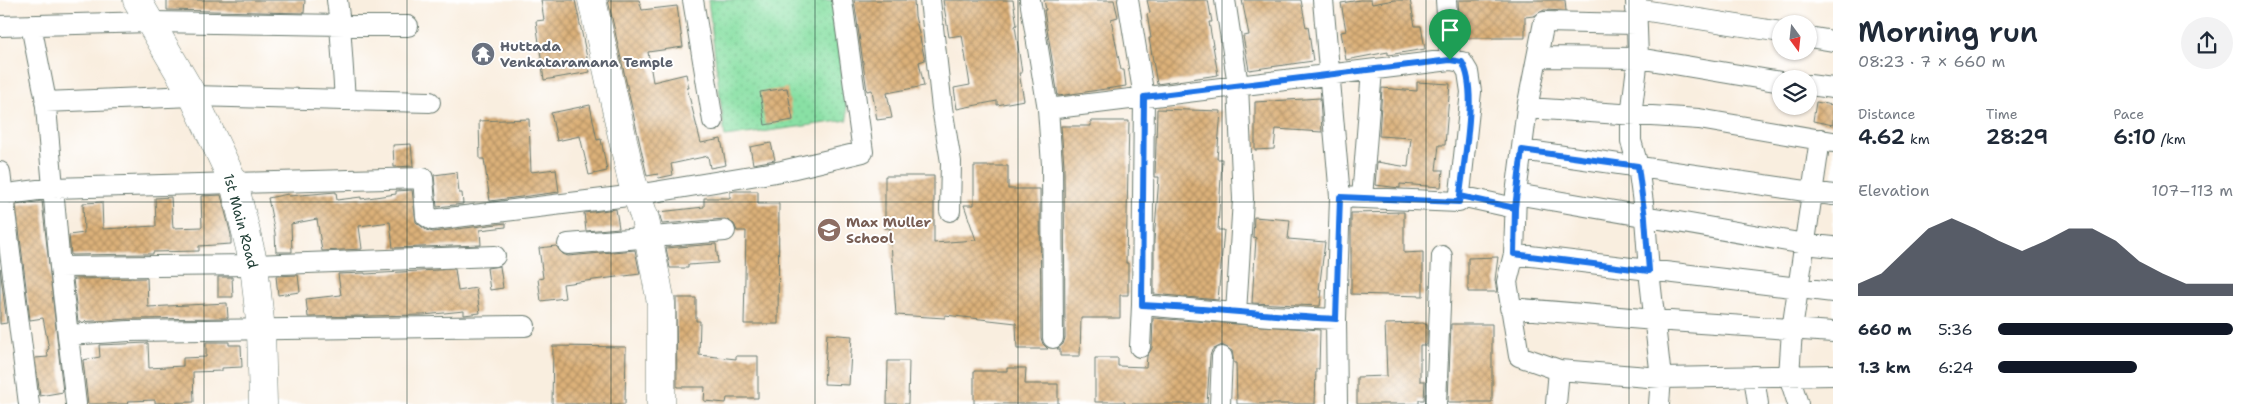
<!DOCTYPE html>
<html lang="en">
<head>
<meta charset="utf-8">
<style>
	:root { --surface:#fff; --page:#f2f2f3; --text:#1f2937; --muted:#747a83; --accent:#111827 }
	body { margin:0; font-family:"Shantell Sans",sans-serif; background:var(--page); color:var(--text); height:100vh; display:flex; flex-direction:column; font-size:19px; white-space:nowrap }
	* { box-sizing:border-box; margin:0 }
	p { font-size:16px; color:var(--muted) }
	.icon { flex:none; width:28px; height:28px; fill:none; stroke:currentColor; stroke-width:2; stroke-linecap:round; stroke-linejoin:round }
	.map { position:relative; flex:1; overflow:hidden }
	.panel { display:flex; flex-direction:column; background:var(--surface); width:425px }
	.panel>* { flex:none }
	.needle { width:32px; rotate:165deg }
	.buttons { position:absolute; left:1772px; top:15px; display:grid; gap:10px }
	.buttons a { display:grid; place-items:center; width:45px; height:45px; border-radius:50%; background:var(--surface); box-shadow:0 1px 4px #0004; font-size:25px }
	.pin { position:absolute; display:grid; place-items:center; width:42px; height:42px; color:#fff; margin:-51px -21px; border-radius:50% 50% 50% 0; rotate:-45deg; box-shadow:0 0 5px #0007 }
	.pin .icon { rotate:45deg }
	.round { display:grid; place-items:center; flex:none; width:52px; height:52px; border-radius:26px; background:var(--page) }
	.overview { display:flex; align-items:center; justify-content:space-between; height:85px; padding:0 25px }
	h1 { font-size:28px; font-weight:600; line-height:38px }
	.figures { display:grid; grid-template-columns:repeat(3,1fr); gap:8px; height:85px; padding:5px 25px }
	.figures div { display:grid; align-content:center }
	.figures b { font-size:21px; font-weight:600 }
	.figures small { font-size:14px; font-weight:400 }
	.figures p { font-size:14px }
	.chart { height:140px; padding:10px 25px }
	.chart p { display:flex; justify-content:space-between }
	.chart svg { width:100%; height:90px; margin-top:5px; fill:var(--accent); opacity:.7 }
	ul { padding:0 25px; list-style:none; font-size:16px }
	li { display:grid; grid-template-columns:80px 60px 1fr; align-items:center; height:38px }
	li i { height:12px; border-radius:6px; background:var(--accent) }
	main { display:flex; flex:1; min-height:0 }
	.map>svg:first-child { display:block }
	.park { fill:url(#park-dots); stroke:#548e6c }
	.building { fill:url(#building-cross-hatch) }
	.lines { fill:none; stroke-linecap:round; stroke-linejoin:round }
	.street-casing { stroke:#6b7b70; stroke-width:22 }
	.secondary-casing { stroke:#6b7b70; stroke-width:29 }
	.street { stroke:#fff; stroke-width:20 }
	.secondary { stroke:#fff; stroke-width:28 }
	.route-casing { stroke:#fff; stroke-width:10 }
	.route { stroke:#1a73e8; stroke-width:6 }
	.grid { fill:none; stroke:#1f3d34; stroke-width:1; stroke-opacity:0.55 }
	.labels { text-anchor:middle; stroke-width:4; stroke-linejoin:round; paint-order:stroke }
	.worship-label { font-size:14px; font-weight:bold; fill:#5b616d; stroke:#fff; text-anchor:start }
	.street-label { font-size:14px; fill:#1f3d34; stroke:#fff }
	.education-label { font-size:14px; font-weight:bold; fill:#785e54; stroke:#fff; text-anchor:start }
</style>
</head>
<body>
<main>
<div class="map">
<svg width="1833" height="404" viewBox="0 0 1833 404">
	<defs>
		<pattern id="park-dots" width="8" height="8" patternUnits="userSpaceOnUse" patternTransform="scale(1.25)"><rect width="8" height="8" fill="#89e0a4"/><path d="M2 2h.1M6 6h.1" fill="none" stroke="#76c18e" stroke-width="1.8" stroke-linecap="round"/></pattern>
		<pattern id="building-cross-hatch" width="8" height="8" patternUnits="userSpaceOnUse" patternTransform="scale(1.25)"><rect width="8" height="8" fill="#dcb179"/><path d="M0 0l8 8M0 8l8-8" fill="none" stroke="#b29164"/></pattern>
	</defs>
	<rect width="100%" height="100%" fill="#fff"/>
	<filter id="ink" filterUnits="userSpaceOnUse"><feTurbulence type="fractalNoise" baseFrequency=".02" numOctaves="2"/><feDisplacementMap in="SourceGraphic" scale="10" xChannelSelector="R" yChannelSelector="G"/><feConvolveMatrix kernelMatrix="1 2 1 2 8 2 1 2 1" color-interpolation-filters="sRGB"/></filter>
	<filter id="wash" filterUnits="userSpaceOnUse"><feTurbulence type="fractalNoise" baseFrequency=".0096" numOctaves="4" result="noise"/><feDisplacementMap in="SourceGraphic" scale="20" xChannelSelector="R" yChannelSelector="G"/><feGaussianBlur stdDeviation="1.12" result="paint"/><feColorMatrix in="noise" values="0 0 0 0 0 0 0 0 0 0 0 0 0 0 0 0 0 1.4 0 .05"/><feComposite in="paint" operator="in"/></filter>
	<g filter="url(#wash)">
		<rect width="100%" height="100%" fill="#f9eedf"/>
		<!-- park -->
		<path class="park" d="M 708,0 L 833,0 L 848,120 L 725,137 Z"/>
		<g id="blocks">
			<!-- building -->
			<path class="building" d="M 167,0 L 305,0 L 304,13 L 167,10 Z
				M 541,0 L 575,0 L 590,72 L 544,80 L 536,21 L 544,20 Z
				M 608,0 L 639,0 L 642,10 L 677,6 L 683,47 L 648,52 L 653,82 L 686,74 L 689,88 L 687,88 L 701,143 L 721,139 L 726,165 L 710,168 L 708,156 L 671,164 L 673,175 L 659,178 L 658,174 L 647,176 Z
				M 854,0 L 914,0 L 915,16 L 925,60 L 919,62 L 924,86 L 887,93 L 892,118 L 877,120 L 872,90 L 867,91 Z
				M 943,0 L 1013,0 L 1017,25 L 1015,26 L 1022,73 L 1019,73 L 1024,100 L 997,105 L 997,101 L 957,109 L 954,88 L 970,85 L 962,35 L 949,37 Z
				M 1044,0 L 1114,0 L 1118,17 L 1111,19 L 1121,70 L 1124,70 L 1126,86 L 1058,96 L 1044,10 L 1046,10 Z
				M 1147,0 L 1208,0 L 1212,22 L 1209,22 L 1218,75 L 1157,84 L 1149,38 L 1151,38 L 1147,14 L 1150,13 Z
				M 1242,0 L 1301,0 L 1306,27 L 1308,26 L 1313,61 L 1249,70 L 1243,36 L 1249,35 Z
				M 1360,0 L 1371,0 L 1372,4 L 1394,0 L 1410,0 L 1415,26 L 1421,26 L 1425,49 L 1388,55 L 1388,52 L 1346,60 L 1341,32 L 1346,31 L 1341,3 Z
				M 1458,0 L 1565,0 L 1566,11 L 1544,10 L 1534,16 L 1525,17 L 1525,38 L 1465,38 L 1465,15 L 1459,16 Z
				M 1417,82 L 1450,84 L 1445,145 L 1439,145 L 1436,170 L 1443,170 L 1441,187 L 1400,184 L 1400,188 L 1375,185 L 1377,162 L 1408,167 L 1411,138 L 1379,136 L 1382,88 L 1417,91 Z
				M 787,88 L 793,120 L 765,125 L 760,92 Z
				M 1320,98 L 1322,132 L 1276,129 L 1274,149 L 1255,150 L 1255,102 Z
				M 1816,102 L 1833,105 L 1833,125 L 1813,121 Z
				M 590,105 L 597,140 L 601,139 L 607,171 L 589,175 L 580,136 L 557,141 L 551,113 Z
				M 1157,109 L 1221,111 L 1217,159 L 1222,159 L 1218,230 L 1224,230 L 1218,300 L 1154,294 L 1154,241 L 1159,177 L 1155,177 Z
				M 529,119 L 531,172 L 556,169 L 559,192 L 490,201 L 484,159 L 480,159 L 479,121 Z
				M 1091,121 L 1129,121 L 1126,263 L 1128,263 L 1128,295 L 1120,295 L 1120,318 L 1081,318 L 1080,356 L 1060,356 L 1060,349 L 1057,349 L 1063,344 L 1065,338 L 1064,165 L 1061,126 L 1091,126 Z
				M 771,143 L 775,160 L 753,164 L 750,147 Z
				M 411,144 L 413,166 L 394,167 L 393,145 Z
				M 974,166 L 1008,166 L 1008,189 L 1040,189 L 1041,338 L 1043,344 L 1048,349 L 1017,349 L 1016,323 L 945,315 L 945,318 L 896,315 L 890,228 L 885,228 L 885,176 L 934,176 L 934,243 L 976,240 L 964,205 L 974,205 Z
				M 457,172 L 459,193 L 462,193 L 463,204 L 437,207 L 434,175 Z
				M 412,190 L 416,222 L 426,230 L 433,232 L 506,223 L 506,227 L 480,230 L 481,245 L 393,248 L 390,222 L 359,226 L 362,249 L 322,251 L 317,219 L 291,224 L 292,252 L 276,252 L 275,233 L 268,198 L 288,194 L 289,196 L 336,192 L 337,200 L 361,197 L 361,199 L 396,194 L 396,191 Z
				M 735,191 L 758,191 L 758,204 L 779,204 L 778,324 L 744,324 L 746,231 L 737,231 L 734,224 L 725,219 L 662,224 L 659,212 L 704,207 L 704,198 L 730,198 L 730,192 Z
				M 221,195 L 231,235 L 231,244 L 199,246 L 199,251 L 153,252 L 153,254 L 146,254 L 71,255 L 69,235 L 84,233 L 83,203 L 102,202 L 103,229 L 156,226 L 155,198 L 171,197 L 173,228 L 202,227 L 201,196 Z
				M 42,201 L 63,392 L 40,396 L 35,358 L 48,357 L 47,350 L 49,349 L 43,318 L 30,320 L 16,205 Z
				M 616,209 L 619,228 L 586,231 L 584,213 Z
				M 1404,212 L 1404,253 L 1423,252 L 1423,296 L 1351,294 L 1351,213 Z
				M 1254,217 L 1290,220 L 1288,239 L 1325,242 L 1319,290 L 1322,290 L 1320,306 L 1252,303 L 1256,238 L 1253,237 Z
				M 716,244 L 718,263 L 688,265 L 688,268 L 670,268 L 666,248 Z
				M 556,246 L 563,254 L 568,256 L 635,250 L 640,274 L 563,284 L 565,298 L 541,301 L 538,279 L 543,278 L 539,248 Z
				M 1498,257 L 1495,280 L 1497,292 L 1468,292 L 1468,258 Z
				M 500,266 L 503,288 L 490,290 L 487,268 Z
				M 0,268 L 7,323 L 0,324 Z
				M 455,269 L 458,291 L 476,288 L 480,313 L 464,315 L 464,311 L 424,315 L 308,317 L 306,299 L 341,295 L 338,274 L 365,273 L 365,274 Z
				M 298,275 L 300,292 L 278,295 L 276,276 Z
				M 218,277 L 232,277 L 233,297 L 218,297 Z
				M 147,278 L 148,307 L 227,303 L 228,318 L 129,319 L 78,322 L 73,279 Z
				M 676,298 L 696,298 L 696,321 L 700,321 L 699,355 L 736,359 L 736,356 L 758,356 L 758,398 L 727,398 L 726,403 L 704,401 L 705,387 L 677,387 Z
				M 1153,318 L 1320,330 L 1319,369 L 1316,369 L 1315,404 L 1237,404 L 1236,363 L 1234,363 L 1232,351 L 1222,345 L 1212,350 L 1210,356 L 1207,404 L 1125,404 L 1125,402 L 1095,402 L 1095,358 L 1118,358 L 1118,366 L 1146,367 L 1147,356 L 1152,348 Z
				M 1423,323 L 1427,325 L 1427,345 L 1420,345 L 1420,381 L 1425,381 L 1424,400 L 1419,400 L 1419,404 L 1357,404 L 1357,377 L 1387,376 L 1385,324 Z
				M 1451,324 L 1492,324 L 1492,402 L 1448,402 Z
				M 827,334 L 852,336 L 849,385 L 824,384 Z
				M 206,342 L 229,342 L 229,345 L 241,345 L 242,367 L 222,368 L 222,371 L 193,372 L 194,402 L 155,403 L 155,400 L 128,401 L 129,404 L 88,404 L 83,360 L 100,357 L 99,345 L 148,343 L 149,368 L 183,366 L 183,358 L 206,357 Z
				M 553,346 L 626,347 L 625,404 L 552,404 Z
				M 888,361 L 909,361 L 908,404 L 887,404 Z
				M 1007,368 L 1026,368 L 1025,384 L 1058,384 L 1058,404 L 974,404 L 974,371 L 1007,371 Z"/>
		</g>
	</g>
	<g filter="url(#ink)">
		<use href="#blocks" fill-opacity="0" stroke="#6b7b70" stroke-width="1"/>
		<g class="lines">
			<!-- street casing -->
			<g class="street-casing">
				<path id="street" d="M 693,0 L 713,121
					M 930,0 L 942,108 L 951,162 L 950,211
					M 1030,0 L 1048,109 L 1052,165 L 1053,338
					M 1128,0 L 1144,97 L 1142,305 L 1270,316 L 1336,319
					M 1225,0 L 1238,85 L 1243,199 L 1236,313
					M 1323,0 L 1340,197 L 1336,319 L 1337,404
					M 1446,0 L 1450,60
					M 1636,0 L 1638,58 L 1631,116 L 1631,141 L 1638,166 L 1645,218 L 1649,271 L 1661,378 L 1659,404
					M 1636,9 L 1781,32
					M 1635,24 L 1544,22 L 1527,108 L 1516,194 L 1514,254 L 1507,282 L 1519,356 L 1559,370 L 1661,378 L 1833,375
					M 31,25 L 45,96 L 60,267 L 76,404
					M 0,26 L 151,22 L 408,26
					M 1809,37 L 1833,41
					M 1537,57 L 1638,58 L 1781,82
					M 1809,85 L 1833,88
					M 345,100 L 430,102
					M 45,102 L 193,96 L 345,100 L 340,24 L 337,0
					M 1527,108 L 1699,119 L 1833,142
					M 1048,109 L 1450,60 L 1462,62 L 1468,72 L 1471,92 L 1459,202 L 1340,197
					M 1522,150 L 1833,195
					M 0,172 L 29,404
					M 1516,194 L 1805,244 L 1833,247
					M 0,195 L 53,188 L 423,178 L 426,216 L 432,220 L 636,195 L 782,171 L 863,152 L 842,0
					M 1460,196 L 1515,208
					M 1362,198 L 1372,70
					M 568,244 L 725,231
					M 1514,254 L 1833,292
					M 60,267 L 254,265 L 495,256
					M 1510,308 L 1655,320 L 1833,332
					M 68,335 L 129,331 L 525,326
					M 1140,347 L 1142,305
					M 1754,376 L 1758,404
					M 1220,404 L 1222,357
					M 1436,404 L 1442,256
					M 1556,404 L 1559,370
					M 1798,404 L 1789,376 L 1792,330 L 1820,139"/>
			</g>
			<!-- secondary casing -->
			<g class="secondary-casing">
				<path id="secondary" d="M 137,0 L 193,96 L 234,183 L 254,265 L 261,330 L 263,404
					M 592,0 L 632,181 L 645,219 L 661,303 L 661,404"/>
			</g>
			<!-- street -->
			<use href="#street" class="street"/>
			<!-- secondary -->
			<use href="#secondary" class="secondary"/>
		</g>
	</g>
	<g class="lines" filter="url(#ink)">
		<!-- route casing -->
		<g class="route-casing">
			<path id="route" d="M 1450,60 L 1144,97 L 1142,305 C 1207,308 1271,316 1336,319 L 1340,197 L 1459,202 L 1460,196 L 1515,208 L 1522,150 L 1638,166 L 1645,218 L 1649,271 L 1514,254 L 1515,208 L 1460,196 C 1463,163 1479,90 1462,62 L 1450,60"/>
		</g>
		<!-- route -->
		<use href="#route" class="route"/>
	</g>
	<!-- grid -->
	<path class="grid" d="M 204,0 L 204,404M 407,0 L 407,404M 611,0 L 611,404M 815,0 L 815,404M 1018,0 L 1018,404M 1222,0 L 1222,404M 1426,0 L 1426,404M 1629,0 L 1629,404M 0,202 L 1833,202"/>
	<!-- icons -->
	<defs>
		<g id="temple-disc" transform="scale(1.25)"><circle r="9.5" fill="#6b7280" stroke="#fff"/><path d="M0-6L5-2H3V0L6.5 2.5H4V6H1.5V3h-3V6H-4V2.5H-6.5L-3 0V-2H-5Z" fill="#fff"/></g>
		<g id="school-disc" transform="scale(1.25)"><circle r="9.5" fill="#8d6e63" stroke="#fff"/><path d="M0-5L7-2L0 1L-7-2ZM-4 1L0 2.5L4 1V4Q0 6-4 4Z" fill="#fff"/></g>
	</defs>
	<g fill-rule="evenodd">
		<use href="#temple-disc" x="483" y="54"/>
		<use href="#school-disc" x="829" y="230"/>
	</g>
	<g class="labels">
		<!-- worship labels -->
		<g class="worship-label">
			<text x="500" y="51">Huttada<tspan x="500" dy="16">Venkataramana Temple</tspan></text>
		</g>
		<!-- street labels -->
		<g class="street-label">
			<text transform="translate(241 221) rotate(75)" y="5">1st Main Road</text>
		</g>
		<!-- education labels -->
		<g class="education-label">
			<text x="846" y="227">Max Muller<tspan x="846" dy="16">School</tspan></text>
		</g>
	</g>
</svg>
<div class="buttons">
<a><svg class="needle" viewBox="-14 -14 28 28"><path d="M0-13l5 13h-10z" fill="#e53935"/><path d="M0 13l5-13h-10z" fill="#747a83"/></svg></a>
<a><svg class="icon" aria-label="layers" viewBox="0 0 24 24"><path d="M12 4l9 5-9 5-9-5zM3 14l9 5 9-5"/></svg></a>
</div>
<div class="pin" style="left:1450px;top:60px;background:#1e9e55"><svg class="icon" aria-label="arrive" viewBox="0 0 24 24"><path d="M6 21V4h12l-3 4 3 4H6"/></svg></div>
</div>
<section class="panel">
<div class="overview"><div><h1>Morning run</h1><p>08:23 · 7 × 660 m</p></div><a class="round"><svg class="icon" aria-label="share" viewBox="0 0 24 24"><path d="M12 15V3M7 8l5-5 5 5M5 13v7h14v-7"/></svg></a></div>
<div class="figures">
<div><p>Distance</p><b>4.62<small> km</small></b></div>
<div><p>Time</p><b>28:29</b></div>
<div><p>Pace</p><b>6:10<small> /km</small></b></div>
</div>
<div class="chart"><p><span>Elevation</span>107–113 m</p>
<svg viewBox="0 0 160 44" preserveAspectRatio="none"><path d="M0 44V38L10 33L20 22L30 11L40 6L50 11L60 17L70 22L80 17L90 11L100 11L110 17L120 27L130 33L140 38L150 38L160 38V44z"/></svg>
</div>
<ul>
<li><b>660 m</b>5:36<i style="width:100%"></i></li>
<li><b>1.3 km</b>6:24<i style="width:59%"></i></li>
</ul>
</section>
</main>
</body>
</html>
